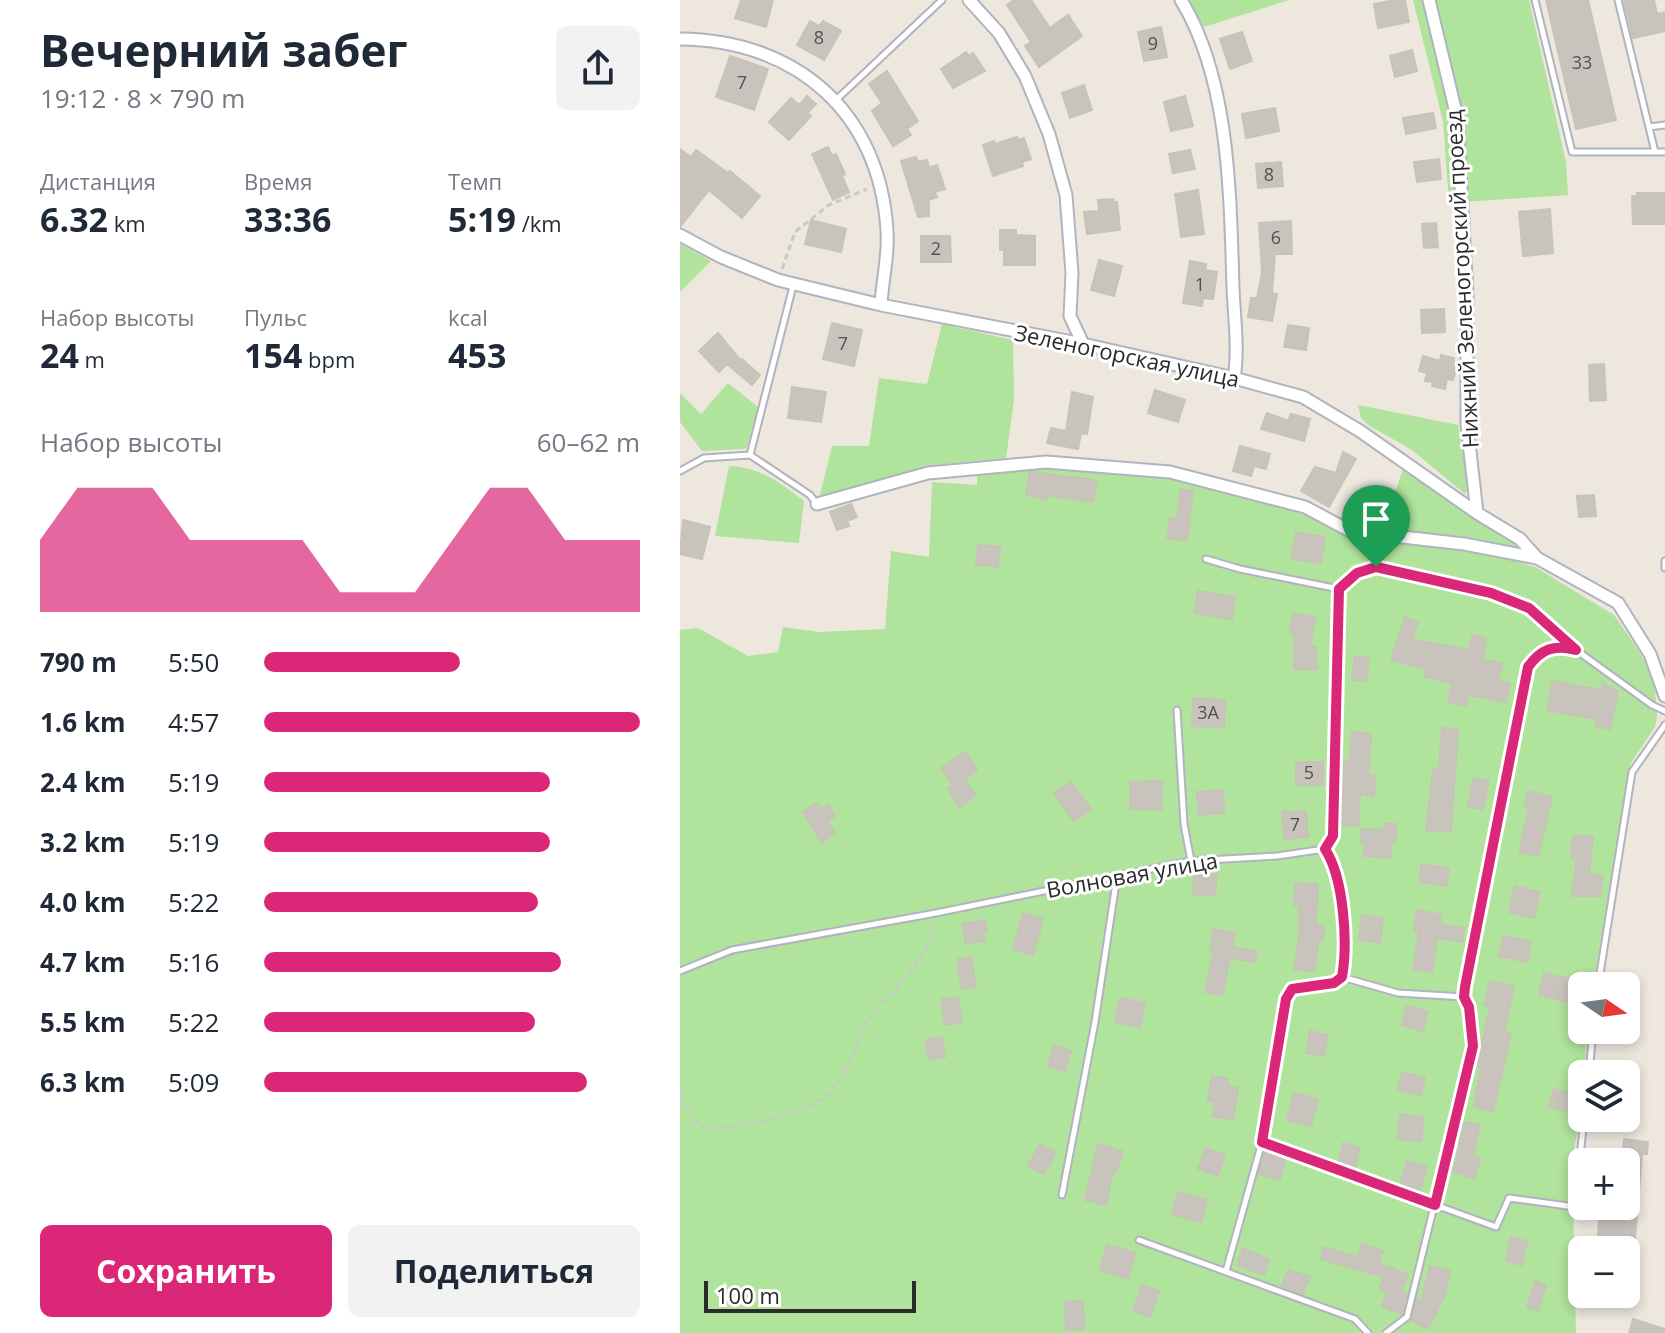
<!DOCTYPE html>
<html lang="ru">
<head>
<meta charset="utf-8">
<style>
	:root { --surface:#fff; --page:#f2f2f3; --text:#1f2937; --muted:#747a83; --accent:#db2777 }
	body { margin:0; font-family:"Open Sans",sans-serif; background:var(--page); color:var(--text); height:100vh; display:flex; flex-direction:column; font-size:30px; white-space:nowrap }
	* { box-sizing:border-box; margin:0 }
	p { font-size:26px; color:var(--muted) }
	.icon { flex:none; width:44px; height:44px; fill:none; stroke:currentColor; stroke-width:2; stroke-linecap:round; stroke-linejoin:round }
	.map { position:relative; flex:1; overflow:hidden }
	.panel { display:flex; flex-direction:column; background:var(--surface); width:680px }
	.panel>* { flex:none }
	.needle { width:52px; rotate:103deg }
	.buttons { position:absolute; left:888px; top:972px; display:grid; gap:16px }
	.buttons a { display:grid; place-items:center; width:72px; height:72px; border-radius:12px; background:var(--surface); box-shadow:0 4px 12px #0003; font-size:40px }
	.scale { position:absolute; left:24px; bottom:20px; width:212px; box-sizing:border-box; padding-left:8px; border:4px solid #2b2b2b; border-top:0; font-size:22px; line-height:28px; white-space:nowrap; color:#2b2b2b; -webkit-text-stroke:6px #fff; paint-order:stroke }
	.pin { position:absolute; display:grid; place-items:center; width:68px; height:68px; color:#fff; margin:-82px -34px; border-radius:50% 50% 50% 0; rotate:-45deg; box-shadow:0 0 8px #0007 }
	.pin .icon { rotate:45deg }
	.round { display:grid; place-items:center; flex:none; width:84px; height:84px; border-radius:12px; background:var(--page) }
	.headline { display:flex; align-items:center; justify-content:space-between; height:136px; padding:0 40px }
	h1 { font-size:44px; font-weight:700; line-height:60px }
	.figures { display:grid; grid-template-columns:repeat(3,1fr); gap:12px; height:136px; padding:8px 40px }
	.figures div { display:grid; align-content:center }
	.figures b { font-size:34px; font-weight:700 }
	.figures small { font-size:22px; font-weight:400 }
	.figures p { font-size:22px }
	.chart { height:224px; padding:16px 40px }
	.chart p { display:flex; justify-content:space-between }
	.chart svg { width:100%; height:144px; margin-top:8px; fill:var(--accent); opacity:.7 }
	.action { display:flex; gap:16px; margin-top:auto; padding:16px 40px }
	.action a { flex:1; height:92px; border-radius:12px; background:var(--accent); color:#fff; font-size:32px; font-weight:700; line-height:92px; text-align:center }
	.action a+a { background:var(--page); color:var(--text) }
	ul { padding:0 40px; list-style:none; font-size:26px }
	li { display:grid; grid-template-columns:128px 96px 1fr; align-items:center; height:60px }
	li i { height:20px; border-radius:10px; background:var(--accent) }
	main { display:flex; flex:1; min-height:0 }
	.map>svg:first-child { display:block }
	.green { fill:#b0e39b }
	.building { fill:#c8c4bd; stroke:#c8c3b7; stroke-width:2 }
	.lines { fill:none; stroke-linecap:round; stroke-linejoin:round }
	.lane-casing { stroke:#b1b3bf; stroke-width:9 }
	.street-casing { stroke:#b1b3bf; stroke-width:15 }
	.path { stroke:#c8c8c8; stroke-width:3; stroke-dasharray:6 4; stroke-linecap:butt }
	.lane { stroke:#fff; stroke-width:5 }
	.street { stroke:#fff; stroke-width:11 }
	.route-casing { stroke:#fff; stroke-width:16 }
	.route { stroke:#db2777; stroke-width:10 }
	.labels { text-anchor:middle; stroke-width:6; stroke-linejoin:round; paint-order:stroke }
	.number-label { font-size:18px; fill:#525150 }
	.street-label { font-size:22px; fill:#2b2b2b; stroke:#fff }
</style>
</head>
<body>
<main>
<section class="panel">
<div class="headline"><div><h1>Вечерний забег</h1><p>19:12 · 8 × 790 m</p></div><a class="round"><svg class="icon" aria-label="share" viewBox="0 0 24 24"><path d="M12 15V3M7 8l5-5 5 5M5 13v7h14v-7"/></svg></a></div>
<div class="figures">
<div><p>Дистанция</p><b>6.32<small> km</small></b></div>
<div><p>Время</p><b>33:36</b></div>
<div><p>Темп</p><b>5:19<small> /km</small></b></div>
</div>
<div class="figures">
<div><p>Набор высоты</p><b>24<small> m</small></b></div>
<div><p>Пульс</p><b>154<small> bpm</small></b></div>
<div><p>kcal</p><b>453</b></div>
</div>
<div class="chart"><p><span>Набор высоты</span>60–62 m</p>
<svg viewBox="0 0 160 44" preserveAspectRatio="none"><path d="M0 44V22L10 6L20 6L30 6L40 22L50 22L60 22L70 22L80 38L90 38L100 38L110 22L120 6L130 6L140 22L150 22L160 22V44z"/></svg>
</div>
<ul>
<li><b>790 m</b>5:50<i style="width:52%"></i></li>
<li><b>1.6 km</b>4:57<i style="width:100%"></i></li>
<li><b>2.4 km</b>5:19<i style="width:76%"></i></li>
<li><b>3.2 km</b>5:19<i style="width:76%"></i></li>
<li><b>4.0 km</b>5:22<i style="width:73%"></i></li>
<li><b>4.7 km</b>5:16<i style="width:79%"></i></li>
<li><b>5.5 km</b>5:22<i style="width:72%"></i></li>
<li><b>6.3 km</b>5:09<i style="width:86%"></i></li>
</ul>
<div class="action"><a>Сохранить</a><a>Поделиться</a></div>
</section>
<div class="map">
<svg width="985" height="1333" viewBox="0 0 985 1333">
	<rect width="100%" height="100%" fill="#ede7de"/>
	<!-- green -->
	<path class="green" d="M 509,0 L 609,0 L 524,27 Z
		M 733,0 L 849,0 L 886,162 L 888,195 L 769,203 L 763,121 Z
		M 0,244 L 31,261 L 0,292 Z
		M 262,324 L 333,340 L 334,400 L 326,458 L 244,466 L 230,472 L 153,496 L 140,495 L 152,446 L 189,446 L 199,378 L 247,384 Z
		M 48,383 L 78,407 L 67,447 L 64,449 L 22,451 L 0,422 L 0,393 L 21,414 Z
		M 678,405 L 778,425 L 789,487 L 785,494 L 732,450 L 688,425 L 681,418 Z
		M 49,466 C 80,467 100,483 124,501 L 119,543 L 35,536 Z
		M 341,466 L 476,474 L 545,490 L 644,521 L 667,535 L 784,548 L 817,555 L 855,567 L 934,615 L 959,651 L 970,672 L 975,690 L 977,716 L 975,727 L 951,763 L 913,986 L 902,986 L 902,1030 L 908,1030 L 898,1128 L 892,1160 L 896,1333 L 0,1333 L 0,630 L 18,628 L 68,656 L 98,652 L 103,627 L 139,632 L 205,629 L 211,551 L 249,557 L 252,482 L 297,485 L 297,473 Z
		M 723,469 L 832,540 L 836,547 L 835,552 L 702,531 Z"/>
	<!-- building -->
	<path class="building" d="M 61,0 L 93,0 L 86,27 L 55,18 Z
		M 334,0 L 351,0 L 370,28 L 388,15 L 402,36 L 359,67 L 345,46 L 351,42 L 327,5 Z
		M 716,0 L 725,0 L 729,22 L 698,28 L 694,4 Z
		M 866,0 L 908,0 L 936,120 L 896,129 Z
		M 944,0 L 974,0 L 977,14 L 985,12 L 985,31 L 953,38 Z
		M 130,21 L 139,26 L 143,21 L 161,31 L 144,60 L 117,45 Z
		M 481,27 L 487,57 L 464,61 L 458,32 Z
		M 562,32 L 572,61 L 550,69 L 540,39 Z
		M 732,50 L 737,71 L 715,77 L 710,56 Z
		M 286,52 L 289,56 L 293,53 L 305,71 L 273,88 L 261,69 Z
		M 50,56 L 88,69 L 74,110 L 36,97 Z
		M 207,71 L 238,121 L 227,129 L 231,135 L 213,146 L 192,111 L 202,103 L 189,84 Z
		M 404,85 L 412,110 L 390,118 L 382,93 Z
		M 127,96 L 136,104 L 127,113 L 131,116 L 109,140 L 89,122 L 111,98 L 119,105 Z
		M 505,96 L 513,126 L 491,131 L 484,102 Z
		M 595,108 L 599,131 L 566,138 L 562,114 Z
		M 753,113 L 756,128 L 726,134 L 723,118 Z
		M 337,137 L 339,140 L 344,138 L 351,159 L 342,162 L 343,166 L 313,176 L 303,145 L 314,141 L 315,144 Z
		M 148,147 L 152,156 L 156,154 L 165,174 L 162,176 L 169,192 L 153,200 L 132,154 Z
		M 0,149 L 11,157 L 16,150 L 48,173 L 50,171 L 80,196 L 62,218 L 29,190 L 0,227 Z
		M 510,150 L 515,169 L 493,173 L 489,154 Z
		M 236,157 L 238,162 L 247,160 L 249,168 L 257,165 L 265,189 L 255,192 L 257,197 L 249,200 L 249,216 L 238,217 L 221,161 Z
		M 759,159 L 761,179 L 737,182 L 734,162 Z
		M 601,162 L 603,186 L 578,188 L 576,164 Z
		M 518,190 L 524,234 L 501,237 L 495,194 Z
		M 957,193 L 985,193 L 985,224 L 953,224 L 952,196 L 957,196 Z
		M 433,199 L 434,203 L 437,202 L 440,230 L 407,234 L 404,212 L 419,211 L 418,200 Z
		M 870,209 L 873,253 L 843,256 L 839,212 Z
		M 131,220 L 166,229 L 161,252 L 125,244 Z
		M 611,221 L 612,254 L 595,254 L 592,293 L 597,294 L 592,321 L 568,317 L 571,298 L 577,298 L 582,273 L 579,223 Z
		M 756,223 L 758,247 L 744,248 L 742,224 Z
		M 320,230 L 336,230 L 336,235 L 355,236 L 355,265 L 324,265 L 324,250 L 320,250 Z
		M 241,236 L 270,236 L 271,262 L 241,262 Z
		M 419,260 L 442,266 L 434,296 L 411,290 Z
		M 510,261 L 526,264 L 525,270 L 537,272 L 533,299 L 523,298 L 522,306 L 503,303 Z
		M 764,309 L 765,332 L 742,333 L 741,310 Z
		M 152,323 L 182,330 L 174,366 L 143,359 Z
		M 608,325 L 629,328 L 626,350 L 604,347 Z
		M 38,333 L 61,361 L 62,359 L 80,375 L 72,385 L 47,364 L 39,372 L 19,351 Z
		M 761,355 L 774,358 L 773,361 L 778,363 L 773,380 L 767,379 L 765,389 L 752,386 L 753,382 L 745,381 L 747,373 L 739,371 L 743,356 L 760,361 Z
		M 924,364 L 926,400 L 910,401 L 909,365 Z
		M 112,387 L 146,392 L 141,422 L 108,418 Z
		M 475,390 L 505,400 L 498,422 L 468,413 Z
		M 392,392 L 413,397 L 407,434 L 401,433 L 398,449 L 367,443 L 371,428 L 386,431 Z
		M 587,413 L 608,421 L 611,414 L 630,419 L 624,441 L 581,429 Z
		M 560,446 L 590,454 L 586,469 L 574,466 L 571,476 L 553,471 Z
		M 663,452 L 676,459 L 649,507 L 621,491 L 635,467 L 656,473 Z
		M 350,472 L 417,480 L 413,502 L 367,495 L 367,499 L 346,495 Z
		M 501,489 L 513,491 L 507,541 L 487,538 L 490,518 L 496,519 Z
		M 914,495 L 916,516 L 899,517 L 897,496 Z
		M 171,504 L 177,517 L 167,521 L 169,526 L 157,530 L 150,512 Z
		M 3,520 L 30,527 L 22,559 L 0,554 Z
		M 616,532 L 645,537 L 641,563 L 612,559 Z
		M 298,545 L 320,547 L 318,567 L 296,565 Z
		M 518,591 L 555,597 L 552,619 L 514,613 Z
		M 613,614 L 635,617 L 630,647 L 636,647 L 637,669 L 614,669 L 614,633 L 610,633 Z
		M 725,617 L 738,622 L 732,639 L 789,650 L 792,635 L 806,638 L 802,660 L 822,663 L 818,681 L 830,683 L 826,702 L 788,695 L 786,706 L 768,702 L 772,683 L 745,677 L 746,669 L 711,660 Z
		M 675,656 L 689,658 L 686,681 L 672,680 Z
		M 872,681 L 922,690 L 923,683 L 938,692 L 930,729 L 915,726 L 916,719 L 867,710 Z
		M 513,698 L 545,700 L 544,727 L 512,726 Z
		M 762,728 L 778,729 L 771,832 L 746,830 L 753,769 L 759,769 Z
		M 672,731 L 691,735 L 688,775 L 695,775 L 694,796 L 680,794 L 678,826 L 661,825 L 664,760 L 670,761 Z
		M 286,752 L 297,770 L 285,779 L 295,795 L 279,808 L 268,788 L 273,785 L 261,768 Z
		M 616,762 L 643,762 L 643,785 L 616,785 Z
		M 793,779 L 809,780 L 803,809 L 788,807 Z
		M 482,781 L 482,809 L 450,809 L 450,782 Z
		M 391,782 L 411,809 L 394,821 L 374,794 Z
		M 543,790 L 544,813 L 519,815 L 517,792 Z
		M 848,791 L 872,797 L 858,856 L 839,852 L 849,808 L 845,807 Z
		M 137,803 L 141,809 L 148,805 L 155,816 L 147,820 L 155,833 L 141,842 L 123,812 Z
		M 626,811 L 628,837 L 604,839 L 602,812 Z
		M 705,823 L 716,824 L 715,844 L 711,844 L 710,858 L 684,856 L 685,843 L 681,843 L 682,829 L 704,830 Z
		M 893,835 L 913,837 L 909,874 L 923,876 L 920,896 L 892,896 L 897,858 L 891,858 Z
		M 742,864 L 769,868 L 766,886 L 739,882 Z
		M 514,874 L 537,875 L 535,895 L 513,894 Z
		M 615,883 L 638,884 L 636,925 L 644,926 L 643,941 L 639,941 L 634,972 L 614,969 L 619,940 L 619,905 L 614,905 Z
		M 835,886 L 860,892 L 854,918 L 829,912 Z
		M 737,910 L 761,915 L 760,924 L 784,928 L 782,942 L 757,938 L 752,972 L 733,969 L 739,932 L 734,931 Z
		M 343,913 L 363,919 L 353,955 L 333,949 Z
		M 682,915 L 703,918 L 700,943 L 679,940 Z
		M 305,920 L 307,931 L 303,932 L 305,941 L 286,944 L 282,924 Z
		M 534,929 L 555,933 L 552,947 L 577,951 L 575,962 L 550,958 L 542,995 L 525,992 L 534,950 L 530,949 Z
		M 824,936 L 851,942 L 847,962 L 819,956 Z
		M 291,957 L 296,987 L 282,989 L 277,959 Z
		M 864,973 L 892,980 L 887,1002 L 859,995 Z
		M 810,981 L 834,987 L 824,1031 L 831,1033 L 813,1111 L 794,1107 L 801,1067 L 797,1066 L 810,1007 L 804,1005 Z
		M 278,997 L 282,1022 L 265,1025 L 261,999 Z
		M 440,998 L 465,1003 L 460,1027 L 435,1022 Z
		M 727,1006 L 748,1012 L 743,1031 L 722,1025 Z
		M 630,1031 L 648,1035 L 644,1056 L 626,1053 Z
		M 262,1037 L 265,1057 L 249,1060 L 245,1040 Z
		M 374,1046 L 391,1051 L 385,1071 L 368,1066 Z
		M 722,1072 L 745,1078 L 741,1095 L 718,1090 Z
		M 532,1076 L 548,1079 L 547,1086 L 558,1088 L 553,1120 L 532,1116 L 535,1102 L 528,1101 Z
		M 874,1089 L 894,1095 L 889,1112 L 869,1107 Z
		M 614,1093 L 638,1099 L 631,1126 L 607,1120 Z
		M 720,1114 L 744,1117 L 741,1142 L 717,1139 Z
		M 780,1122 L 800,1124 L 793,1156 L 800,1157 L 795,1178 L 773,1172 L 781,1139 L 776,1138 Z
		M 944,1139 L 968,1142 L 967,1154 L 962,1154 L 954,1250 L 917,1250 L 920,1206 L 946,1206 L 946,1162 L 942,1162 Z
		M 663,1143 L 680,1148 L 675,1168 L 658,1164 Z
		M 360,1144 L 376,1153 L 364,1174 L 348,1166 Z
		M 418,1144 L 443,1152 L 436,1172 L 433,1170 L 426,1205 L 405,1200 Z
		M 526,1148 L 545,1155 L 538,1176 L 518,1169 Z
		M 586,1150 L 606,1156 L 600,1180 L 579,1174 Z
		M 727,1161 L 747,1167 L 740,1191 L 720,1185 Z
		M 498,1192 L 527,1200 L 521,1222 L 492,1214 Z
		M 831,1237 L 847,1241 L 842,1265 L 826,1261 Z
		M 682,1244 L 703,1251 L 699,1264 L 728,1274 L 721,1291 L 727,1294 L 722,1314 L 702,1307 L 707,1292 L 699,1290 L 704,1277 L 641,1259 L 644,1247 L 678,1257 Z
		M 427,1245 L 455,1253 L 448,1278 L 420,1270 Z
		M 563,1248 L 589,1260 L 584,1275 L 557,1265 Z
		M 750,1266 L 770,1271 L 765,1294 L 748,1329 L 731,1320 L 737,1299 L 741,1302 Z
		M 608,1270 L 630,1277 L 623,1294 L 602,1286 Z
		M 855,1281 L 866,1285 L 858,1311 L 847,1307 Z
		M 462,1285 L 479,1291 L 470,1317 L 453,1311 Z
		M 403,1301 L 404,1329 L 386,1330 L 385,1302 Z
		M 953,1319 L 985,1329 L 985,1333 L 949,1333 Z"/>
	<g class="lines">
		<!-- lane casing -->
		<g class="lane-casing">
			<path id="lane" d="M 855,0 L 892,152 L 985,152
				M 938,0 L 975,152
				M 156,100 L 262,0
				M 969,127 L 985,125
				M 70,455 L 113,286
				M 0,471 L 24,458 L 70,455 L 130,495 L 136,503
				M 526,559 L 560,569 L 659,589
				M 985,561 L 985,568
				M 659,589 L 677,573 L 696,567 L 811,593 L 849,608 L 896,650 L 972,705 L 985,711
				M 497,710 L 504,824 L 511,861
				M 645,849 L 653,836 L 659,589
				M 0,971 L 52,950 L 256,913 L 511,861 L 597,856 L 645,849
				M 662,977 L 718,993 L 784,997
				M 918,986 L 952,772 L 985,725
				M 909,1074 L 913,1030
				M 582,1142 L 816,1227 L 829,1198 L 895,1207 L 904,1118
				M 382,1195 L 415,1022 L 437,876
				M 459,1240 L 675,1319 L 688,1333
				M 546,1271 L 582,1142 L 606,999 L 612,989 L 654,983 L 662,977 C 668,943 664,878 645,849
				M 706,1333 L 727,1317 L 793,1046 C 791,1029 784,1000 785,987 L 848,667 C 861,649 874,644 896,650"/>
		</g>
		<!-- street casing -->
		<g class="street-casing">
			<path id="street" d="M 289,0 L 319,33 L 345,76 L 369,134 L 386,195 L 392,273 L 390,316 L 403,344
				M 501,0 C 550,80 550,195 553,287 C 554,316 559,349 554,378
				M 749,0 L 777,117 L 787,294 L 787,425 L 797,513
				M 0,39 C 117,40 200,113 207,231 C 209,255 202,281 201,305
				M 0,235 L 41,257 L 98,280 L 201,305 L 403,344 L 554,378 L 623,397 L 680,431 L 797,513 L 840,539 L 857,558
				M 137,504 L 248,473 L 366,462 L 490,472 L 625,507 L 670,531 L 784,544 L 857,558 L 938,603 L 970,654 L 985,696"/>
		</g>
		<!-- path -->
		<path class="path" d="M 102,269 L 115,232 L 149,205 L 187,189
			M 0,1093 C 3,1104 9,1117 18,1124 C 38,1138 128,1111 146,1096 C 169,1076 175,1040 191,1015 C 196,1007 205,1000 211,993 C 233,970 249,952 255,921"/>
		<!-- lane -->
		<use href="#lane" class="lane"/>
		<!-- street -->
		<use href="#street" class="street"/>
	</g>
	<g class="lines">
		<!-- route casing -->
		<g class="route-casing">
			<path id="route" d="M 696,567 L 811,593 L 849,608 L 896,650 C 874,644 861,649 848,667 L 785,987 L 784,997 L 789,1007 L 793,1046 L 755,1205 L 582,1142 L 606,999 L 612,989 L 654,983 L 662,977 C 668,943 664,878 645,849 L 653,836 L 659,589 L 677,573 Z"/>
		</g>
		<!-- route -->
		<use href="#route" class="route"/>
	</g>
	<g class="labels">
		<!-- number labels -->
		<g class="number-label">
			<text x="139" y="44">8</text>
			<text x="473" y="50">9</text>
			<text x="902" y="69">33</text>
			<text x="62" y="89">7</text>
			<text x="589" y="181">8</text>
			<text x="596" y="244">6</text>
			<text x="256" y="255">2</text>
			<text x="520" y="291">1</text>
			<text x="163" y="350">7</text>
			<text x="528" y="719">3А</text>
			<text x="629" y="779">5</text>
			<text x="615" y="831">7</text>
		</g>
		<!-- street labels -->
		<g class="street-label">
			<text transform="translate(782 279) rotate(-93)" y="8">Нижний Зеленогорский проезд</text>
			<text transform="translate(447 356) rotate(12)" y="8">Зеленогорская улица</text>
			<text transform="translate(452 875) rotate(-10)" y="8">Волновая улица</text>
		</g>
	</g>
</svg>
<div class="buttons">
<a><svg class="needle" viewBox="-14 -14 28 28"><path d="M0-13l5 13h-10z" fill="#e53935"/><path d="M0 13l5-13h-10z" fill="#747a83"/></svg></a>
<a><svg class="icon" aria-label="layers" viewBox="0 0 24 24"><path d="M12 4l9 5-9 5-9-5zM3 14l9 5 9-5"/></svg></a>
<a>+</a>
<a>−</a>
</div>
<div class="scale">100 m</div>
<div class="pin" style="left:696px;top:567px;background:#1e9e55"><svg class="icon" aria-label="arrive" viewBox="0 0 24 24"><path d="M6 21V4h12l-3 4 3 4H6"/></svg></div>
</div>
</main>
</body>
</html>
